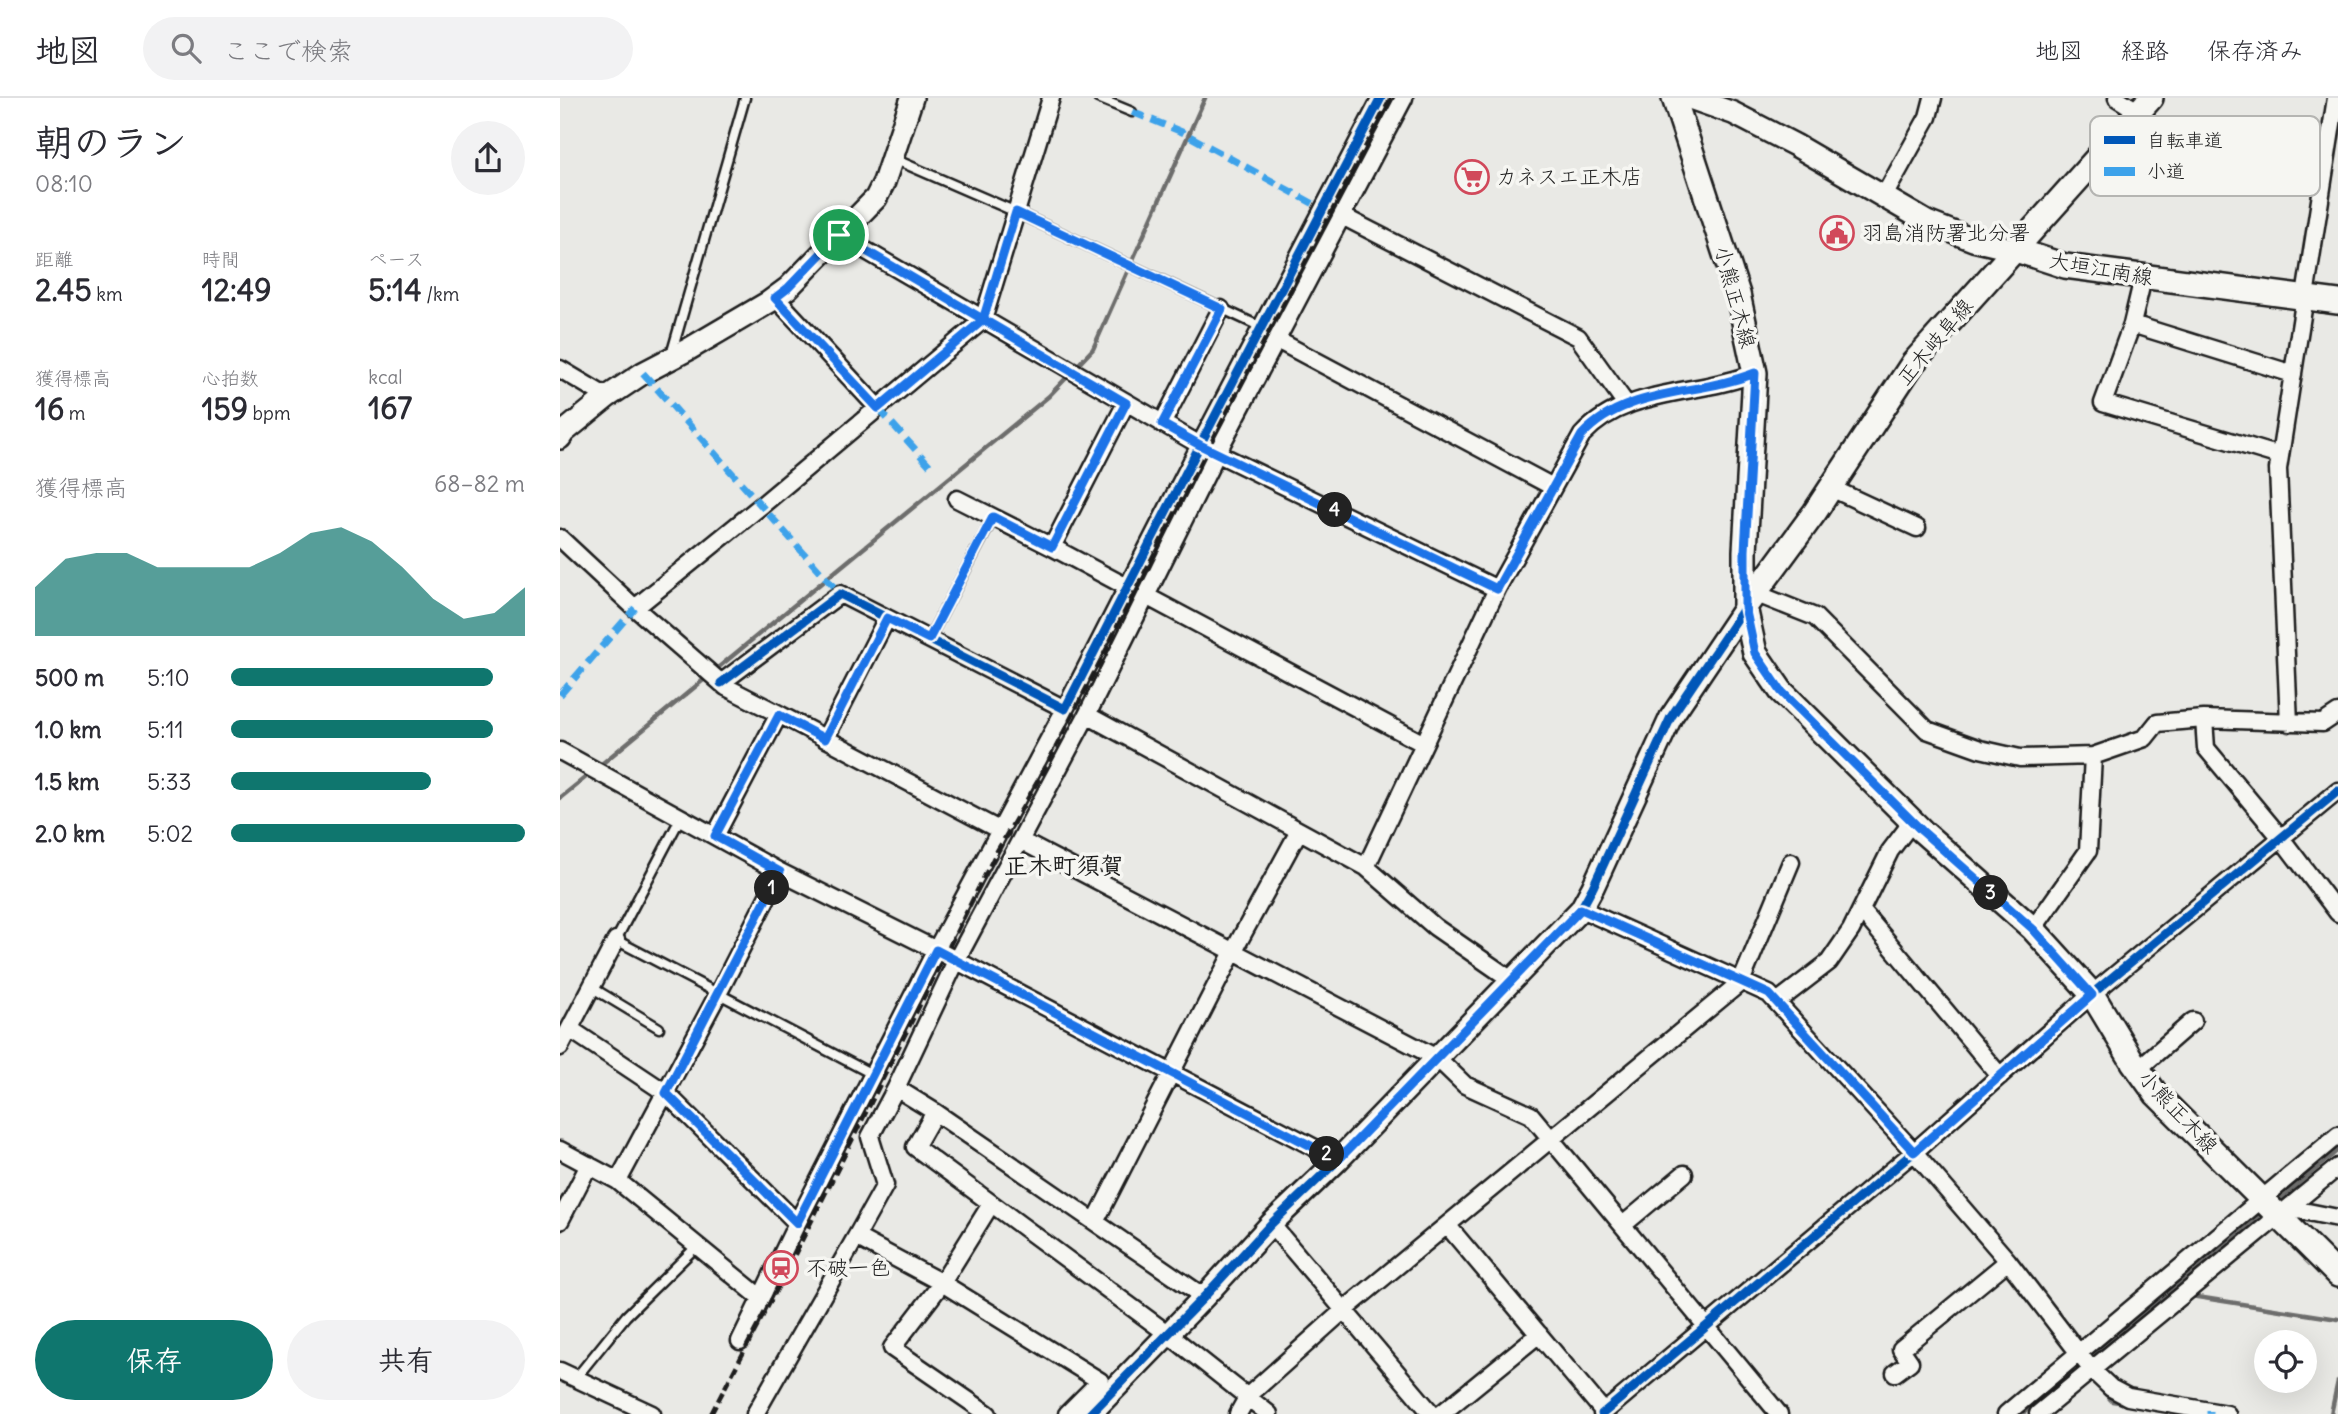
<!DOCTYPE html>
<html lang="ja">
<head>
<meta charset="utf-8">
<style>
	:root { --surface:#fff; --page:#f2f2f3; --text:#2b2b33; --muted:#7c7c81; --line:#e1e1e2; --accent:#0f766e }
	body { margin:0; font-family:Delius,"Klee One",sans-serif; background:var(--page); color:var(--text); height:100vh; display:flex; flex-direction:column; font-size:26px; white-space:nowrap }
	* { box-sizing:border-box; margin:0 }
	p { font-size:23px; color:var(--muted) }
	.icon { flex:none; width:38px; height:38px; fill:none; stroke:currentColor; stroke-width:2; stroke-linecap:round; stroke-linejoin:round }
	.map { position:relative; flex:1; overflow:hidden }
	.side { display:flex; flex-direction:column; background:var(--surface); width:560px }
	.side>* { flex:none }
	.buttons { position:absolute; left:1694px; top:1232px; display:grid; gap:14px }
	.buttons a { display:grid; place-items:center; width:63px; height:63px; border-radius:50%; background:var(--surface); box-shadow:0 7px 28px #0002; font-size:35px }
	.pin { position:absolute; display:grid; place-items:center; width:60px; height:60px; color:#fff; margin:-30px; border:4px solid #fff; border-radius:50%; box-shadow:0 2px 7px #0007 }
	.km { position:absolute; width:35px; height:35px; margin:-18px; border-radius:50%; background:#222; color:#fff; font-size:19px; line-height:35px; text-align:center }
	.round { display:grid; place-items:center; flex:none; width:74px; height:74px; border-radius:37px; background:var(--page) }
	.head { display:flex; align-items:center; justify-content:space-between; height:119px; padding:0 35px }
	h1 { font-size:38px; font-weight:700; line-height:52px }
	.figures { display:grid; grid-template-columns:repeat(3,1fr); gap:10px; height:119px; padding:7px 35px }
	.figures div { display:grid; align-content:center }
	.figures b { font-size:30px; font-weight:700 }
	.figures small { font-size:19px; font-weight:400 }
	.figures p { font-size:19px }
	.chart { height:196px; padding:14px 35px }
	.chart p { display:flex; justify-content:space-between }
	.chart svg { width:100%; height:126px; margin-top:7px; fill:var(--accent); opacity:.7 }
	.button { display:flex; gap:14px; margin-top:auto; padding:14px 35px }
	.button a { flex:1; height:80px; border-radius:42px; background:var(--accent); color:#fff; font-size:28px; font-weight:700; line-height:80px; text-align:center }
	.button a+a { background:var(--page); color:var(--text) }
	ul { padding:0 35px; list-style:none; font-size:23px }
	li { display:grid; grid-template-columns:112px 84px 1fr; align-items:center; height:52px }
	li i { height:18px; border-radius:9px; background:var(--accent) }
	header { display:flex; align-items:center; gap:42px; box-sizing:border-box; height:98px; padding:0 35px; background:var(--surface); border-bottom:2px solid var(--line) }
	header strong { font-size:33px }
	nav { display:flex; gap:38px; margin-inline-start:auto; font-size:24px }
	.search { width:490px; height:63px; background:var(--page); display:flex; align-items:center; gap:18px; box-sizing:border-box; padding:0 24px; border-radius:38px; color:var(--muted); font-size:26px }
	main { display:flex; flex:1; min-height:0 }
	.map>svg:first-child { display:block }
	.lines { fill:none; stroke-linecap:round; stroke-linejoin:round }
	.stream { stroke:#6d6d6c; stroke-width:4.5 }
	.service-casing { stroke:#1c1c1c; stroke-width:13 }
	.minor-casing { stroke:#1c1c1c; stroke-width:21 }
	.tertiary-casing { stroke:#1c1c1c; stroke-width:26 }
	.secondary-casing { stroke:#1c1c1c; stroke-width:28 }
	.service { stroke:#f6f6f2; stroke-width:8 }
	.minor { stroke:#f6f6f2; stroke-width:16 }
	.tertiary { stroke:#f6f6f2; stroke-width:21 }
	.secondary { stroke:#f6f6f2; stroke-width:23 }
	.rail { stroke:#1c1c1c; stroke-width:4.5; stroke-dasharray:10 5; stroke-linecap:butt }
	.quiet { stroke:#3da2ea; stroke-width:7; stroke-dasharray:14 7; stroke-linecap:butt }
	.cycleway-casing { stroke:#f6f6f2; stroke-width:13 }
	.cycleway { stroke:#0057b8; stroke-width:9 }
	.route-casing { stroke:#fff; stroke-width:14 }
	.route { stroke:#1a73e8; stroke-width:9 }
	.labels { text-anchor:middle; stroke-width:7; stroke-linejoin:round; paint-order:stroke }
	.poi-label { font-size:21px; fill:#1c1c1c; stroke:#f6f6f2; text-anchor:start }
	.street-label { font-size:21px; fill:#1c1c1c; stroke:#f6f6f2 }
	.quarter-label { font-size:24px; font-weight:bold; fill:#1c1c1c; stroke:#f6f6f2 }
	.key { fill:#f6f6f2; stroke:#b5b5b2; stroke-width:2 }
	.key-label { font-size:19px; fill:#1c1c1c }
</style>
</head>
<body>
<header>
<strong>地図</strong>
<div class="search"><svg class="icon" aria-label="search" viewBox="0 0 24 24"><circle cx="10" cy="10" r="6"/><path d="M15 15l6 6"/></svg>ここで検索</div>
<nav><a>地図</a><a>経路</a><a>保存済み</a></nav>
</header>
<main>
<section class="side">
<div class="head"><div><h1>朝のラン</h1><p>08:10</p></div><a class="round"><svg class="icon" aria-label="share" viewBox="0 0 24 24"><path d="M12 15V3M7 8l5-5 5 5M5 13v7h14v-7"/></svg></a></div>
<div class="figures">
<div><p>距離</p><b>2.45<small> km</small></b></div>
<div><p>時間</p><b>12:49</b></div>
<div><p>ペース</p><b>5:14<small> /km</small></b></div>
</div>
<div class="figures">
<div><p>獲得標高</p><b>16<small> m</small></b></div>
<div><p>心拍数</p><b>159<small> bpm</small></b></div>
<div><p>kcal</p><b>167</b></div>
</div>
<div class="chart"><p><span>獲得標高</span>68–82 m</p>
<svg viewBox="0 0 160 44" preserveAspectRatio="none"><path d="M0 44V27L10 17L20 15L30 15L40 20L50 20L60 20L70 20L80 15L90 8L100 6L110 11L120 20L130 31L140 38L150 36L160 27V44z"/></svg>
</div>
<ul>
<li><b>500 m</b>5:10<i style="width:89%"></i></li>
<li><b>1.0 km</b>5:11<i style="width:89%"></i></li>
<li><b>1.5 km</b>5:33<i style="width:68%"></i></li>
<li><b>2.0 km</b>5:02<i style="width:100%"></i></li>
</ul>
<div class="button"><a>保存</a><a>共有</a></div>
</section>
<div class="map">
<svg width="1778" height="1316" viewBox="0 0 1778 1316">
	<rect width="100%" height="100%" fill="#e9e9e5"/>
	<filter id="ink" filterUnits="userSpaceOnUse"><feTurbulence type="fractalNoise" baseFrequency=".0143" numOctaves="2"/><feDisplacementMap in="SourceGraphic" scale="14" xChannelSelector="R" yChannelSelector="G"/><feConvolveMatrix kernelMatrix="1 2 1 2 8 2 1 2 1" color-interpolation-filters="sRGB"/></filter>
	<g filter="url(#ink)">
		<g class="lines">
			<!-- stream -->
			<path class="stream" d="M 516,269 L 533,251 L 645,0
				M 154,573 L 489,298 L 510,276
				M 38,669 L 147,579
				M 0,700 L 31,675
				M 1721,1100 L 1778,1052
				M 1631,1198 L 1778,1221
				M 1530,1259 L 1699,1118
				M 1539,1289 L 1552,1303 L 1566,1305
				M 1462,1316 L 1521,1267
				M 1771,1316 L 1778,1283"/>
			<!-- service casing -->
			<g class="service-casing">
				<path id="service" d="M 538,0 L 572,14
					M 334,61 L 456,114 L 701,229
					M 111,257 L 185,0
					M 369,541 L 433,420
					M 121,719 L 56,842 L 312,976
					M 31,889 L 99,930
					M 15,1281 L 66,1218 L 137,1148"/>
			</g>
			<!-- minor casing -->
			<g class="minor-casing">
				<path id="minor" d="M 1557,0 L 1579,14
					M 1324,98 L 1368,19 L 1373,0
					M 782,118 L 1018,239 L 1066,306
					M 279,137 L 640,347 L 937,491
					M 1583,180 L 1572,226 L 1543,305 L 1720,358
					M 215,199 L 318,310
					M 1572,226 L 1733,276
					M 717,242 L 993,389
					M 0,271 L 47,299
					M 566,305 L 492,449 L 567,489
					M 602,326 L 661,211
					M 1271,390 L 1357,430
					M 397,401 L 492,449
					M 0,440 L 75,510 L 166,589 L 219,616
					M 1197,496 L 1255,519 L 1367,632 L 1420,651 L 1460,660 L 1533,658 L 1585,640 L 1597,625 L 1644,621 L 1763,625 L 1778,615
					M 586,498 L 864,646
					M 75,510 L 202,407 L 423,222 L 491,0
					M 161,585 L 280,496 L 505,611 L 640,347 L 821,0
					M 527,617 L 657,355 L 844,0
					M 1644,621 L 1646,650 L 1721,740 L 1778,815
					M 1729,625 L 1718,371 L 1776,0
					M 265,641 L 327,520
					M 0,653 L 220,774 L 386,857 L 778,1062
					M 155,738 L 219,616 L 441,733
					M 469,747 L 877,960 L 905,987 L 971,1017 L 1219,1316
					M 806,769 L 937,491 L 1022,337 C 1066,289 1137,298 1195,275
					M 1021,811 L 1209,896 L 1354,1054 L 1448,1163 L 1531,1271 L 1551,1290 L 1568,1299 L 1667,1316
					M 1301,812 L 1440,978
					M 1473,831 L 1528,753 L 1533,658
					M 1217,904 L 1269,864 L 1291,832 L 1330,753 L 1352,724
					M 10,931 L 106,995 L 237,1125 L 376,852 L 505,611
					M 0,949 L 56,842
					M 1578,971 L 1633,923
					M 336,990 L 396,863 L 527,617 L 806,769 L 875,829 L 953,883
					M 375,1014 L 644,1199
					M 0,1052 L 58,1083 L 158,896 L 220,774
					M 58,1083 L 201,1200
					M 1722,1117 L 1738,1112 L 1778,1120
					M 0,1123 L 29,1067
					M 535,1124 L 673,854 L 739,733
					M 711,1126 L 872,1316
					M 887,1127 L 1044,1314
					M 1063,1127 L 1124,1076
					M 180,1243 L 237,1125
					M 0,1273 L 92,1316
					M 1335,1275 L 1350,1264 L 1341,1251 L 1448,1163
					M 195,1316 L 296,1139
					M 428,1316 L 332,1250 L 382,1185 L 431,1106
					M 507,1316 L 540,1283 L 382,1185 L 296,1139 L 325,1087 L 310,1039 L 336,990 L 375,1014 L 355,1049 L 608,1236 L 709,1316
					M 678,1316 L 688,1298 L 784,1212 L 1181,884 L 1231,764
					M 881,1316 L 979,1236
					M 1042,1316 L 1354,1054 L 1532,896 L 1778,693
					M 1446,1316 L 1778,1037
					M 1478,1316 L 1778,1069"/>
			</g>
			<!-- tertiary casing -->
			<g class="tertiary-casing">
				<path id="tertiary" d="M 1130,0 L 1173,15 L 1235,47 L 1367,124 L 1413,142 L 1456,152
					M 0,340 L 4,334 L 47,299 L 83,275 L 129,251 L 209,204 L 228,190 L 316,100 L 324,84 L 352,0
					M 530,1316 L 644,1199 L 711,1126 L 778,1062 L 1021,811 L 1033,789 L 1111,619 L 1185,509"/>
			</g>
			<!-- secondary casing -->
			<g class="secondary-casing">
				<path id="secondary" d="M 1114,0 L 1178,196 L 1195,275 L 1185,453 L 1185,509 L 1195,555 L 1221,593 L 1362,733 L 1473,831 L 1532,896 L 1573,964 L 1596,996 L 1778,1177
					M 1456,152 L 1505,168 L 1778,204
					M 1185,509 L 1255,414 L 1353,265 L 1591,0"/>
			</g>
			<!-- service -->
			<use href="#service" class="service"/>
			<!-- minor -->
			<use href="#minor" class="minor"/>
			<!-- tertiary -->
			<use href="#tertiary" class="tertiary"/>
			<!-- secondary -->
			<use href="#secondary" class="secondary"/>
			<!-- rail -->
			<path class="rail" d="M 151,1316 L 226,1174 L 437,753 L 483,674 L 547,550 L 578,483 L 830,0"/>
			<!-- quiet -->
			<path class="quiet" d="M 572,14 L 622,34 L 763,111
				M 83,275 L 280,496
				M 318,310 L 372,370
				M 0,597 L 75,510
				M 1650,1316 L 1650,1313"/>
			<!-- cycleway casing -->
			<g class="cycleway-casing">
				<path id="cycleway" d="M 161,585 L 280,496 L 505,611 L 640,347 L 821,0
					M 530,1316 L 644,1199 L 711,1126 L 778,1062 L 1021,811 L 1033,789 L 1111,619 L 1185,509
					M 1042,1316 L 1354,1054 L 1532,896 L 1778,693"/>
			</g>
			<!-- cycleway -->
			<use href="#cycleway" class="cycleway"/>
		</g>
	</g>
	<g class="lines" filter="url(#ink)">
		<!-- route casing -->
		<g class="route-casing">
			<path id="route" d="M 279,137 L 566,305 L 492,449 L 433,419 L 369,541 L 327,520 L 265,641 L 219,617 L 155,738 L 220,774 L 106,995 L 237,1125 L 376,852 L 778,1062 L 1021,811 L 1209,896 L 1354,1054 L 1532,897 L 1473,831 L 1362,733 L 1221,593 L 1195,555 L 1185,509 L 1185,453 L 1195,275 C 1137,298 1066,289 1022,337 L 937,491 L 640,347 L 602,326 L 662,211 L 456,114 L 423,222 L 318,310 L 215,200 L 228,190 L 279,137"/>
		</g>
		<!-- route -->
		<use href="#route" class="route"/>
	</g>
	<!-- icons -->
	<defs>
		<g id="supermarket-ring" transform="scale(1.75)"><circle r="9.5" fill="#f6f6f2" stroke="#d1495b" stroke-width="1.5"/><path d="M-6-5.5h2.5l.6 2H6L4.5 2H-2.5L-4.4-4H-6ZM-1.5 3.2a1.3 1.3 0 1 0 .1 0ZM3 3.2a1.3 1.3 0 1 0 .1 0Z" fill="#d1495b"/></g>
		<g id="civic-ring" transform="scale(1.75)"><circle r="9.5" fill="#f6f6f2" stroke="#d1495b" stroke-width="1.5"/><path d="M-.6-6.5H3V-4.5H.6V-3L4-1V1h2V6H-6V1h2V-1L-.6-3ZM-1.2 2.5V6h2.4V2.5Z" fill="#d1495b"/></g>
		<g id="station-ring" transform="scale(1.75)"><circle r="9.5" fill="#f6f6f2" stroke="#d1495b" stroke-width="1.5"/><path d="M-3-6H3Q5-6 5-4V2Q5 4 3 4L4.5 6H3L1.5 4h-3L-3 6H-4.5L-3 4Q-5 4-5 2V-4Q-5-6-3-6ZM-3.5-4v3h7v-3ZM-3.5 1v1.5H-2V1ZM2 1v1.5H3.5V1Z" fill="#d1495b"/></g>
	</defs>
	<g fill-rule="evenodd">
		<use href="#supermarket-ring" x="912" y="79"/>
		<use href="#civic-ring" x="1277" y="135"/>
		<use href="#station-ring" x="221" y="1170"/>
	</g>
	<g class="labels">
		<!-- poi labels -->
		<g class="poi-label">
			<text x="936" y="86">カネスエ正木店</text>
			<text x="1302" y="142">羽島消防署北分署</text>
			<text x="246" y="1177">不破一色</text>
		</g>
		<!-- street labels -->
		<g class="street-label">
			<text transform="translate(1541 171) rotate(10)" y="7">大垣江南線</text>
			<text transform="translate(1175 199) rotate(75)" y="7">小熊正木線</text>
			<text transform="translate(1375 244) rotate(-50)" y="7">正木岐阜線</text>
			<text transform="translate(1618 1014) rotate(47)" y="7">小熊正木線</text>
		</g>
		<!-- quarter labels -->
		<g class="quarter-label">
			<text x="504" y="776">正木町須賀</text>
		</g>
	</g>
	<!-- legend -->
	<rect x="1530" y="18" width="230" height="80" rx="10" class="key"/>
	<rect x="1544" y="38" width="31" height="8" fill="#0057b8"/>
	<rect x="1544" y="69" width="31" height="9" fill="#3da2ea"/>
	<g class="key-label">
		<text x="1587" y="49">自転車道</text>
		<text x="1587" y="80">小道</text>
	</g>
</svg>
<div class="buttons">
<a><svg class="icon" aria-label="locate" viewBox="0 0 24 24"><circle cx="12" cy="12" r="6"/><path d="M12 2v4M12 18v4M2 12h4M18 12h4"/></svg></a>
</div>
<div class="pin" style="left:279px;top:137px;background:#1e9e55"><svg class="icon" aria-label="arrive" viewBox="0 0 24 24"><path d="M6 21V4h12l-3 4 3 4H6"/></svg></div>
<b class="km" style="left:212px;top:790px">1</b>
<b class="km" style="left:767px;top:1056px">2</b>
<b class="km" style="left:1431px;top:795px">3</b>
<b class="km" style="left:775px;top:412px">4</b>
</div>
</main>
</body>
</html>
